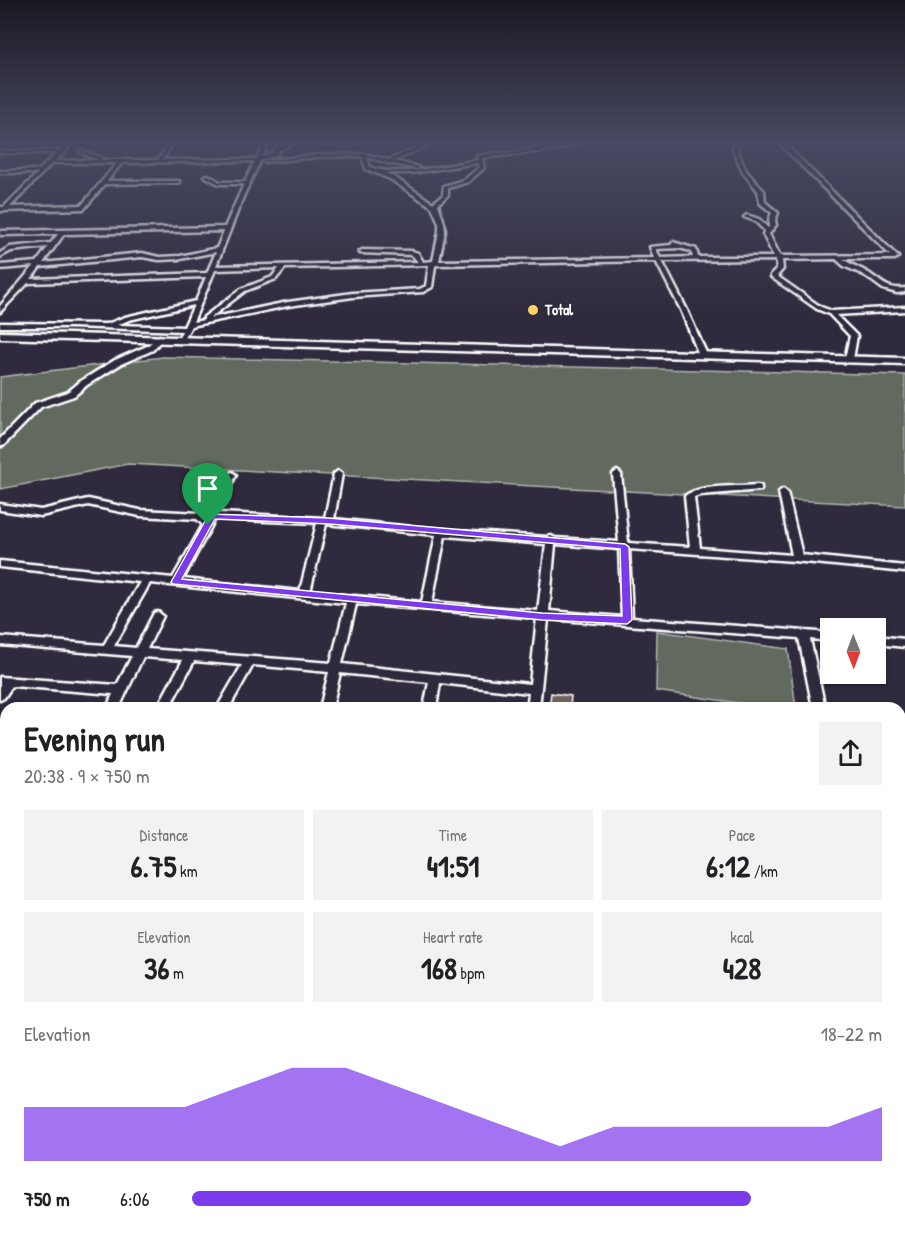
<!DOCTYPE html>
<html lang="en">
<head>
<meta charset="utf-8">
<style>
	:root { --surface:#fff; --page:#f2f2f2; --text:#202124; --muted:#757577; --accent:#7c3aed }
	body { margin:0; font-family:"Patrick Hand",sans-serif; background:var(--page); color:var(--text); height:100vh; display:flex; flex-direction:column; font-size:22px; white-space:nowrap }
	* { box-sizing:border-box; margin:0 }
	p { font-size:20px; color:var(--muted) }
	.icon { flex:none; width:33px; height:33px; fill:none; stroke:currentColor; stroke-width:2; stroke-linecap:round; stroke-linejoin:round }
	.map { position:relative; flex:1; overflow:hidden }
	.sheet { position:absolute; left:0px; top:702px; width:906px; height:531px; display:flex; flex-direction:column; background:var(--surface); border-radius:18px 18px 0 0; box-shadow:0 2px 4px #0004 }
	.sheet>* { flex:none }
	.needle { width:39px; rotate:179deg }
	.buttons { position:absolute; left:820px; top:618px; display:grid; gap:12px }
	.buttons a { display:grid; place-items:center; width:66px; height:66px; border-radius:0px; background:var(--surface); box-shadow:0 2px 4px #0004; font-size:30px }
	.pin { position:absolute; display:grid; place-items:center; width:51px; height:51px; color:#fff; margin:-62px -26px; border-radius:50% 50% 50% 0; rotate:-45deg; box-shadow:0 0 6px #0007 }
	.pin .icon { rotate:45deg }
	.round { display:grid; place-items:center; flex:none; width:63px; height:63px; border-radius:0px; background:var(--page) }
	.headline { display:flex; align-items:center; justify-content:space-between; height:102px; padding:0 24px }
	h1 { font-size:33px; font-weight:700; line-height:45px }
	.metrics { display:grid; grid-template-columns:repeat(3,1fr); gap:9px; height:102px; padding:6px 24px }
	.metrics div { display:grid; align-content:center; border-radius:0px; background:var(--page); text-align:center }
	.metrics b { font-size:30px; font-weight:700 }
	.metrics small { font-size:16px; font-weight:400 }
	.metrics p { font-size:16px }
	.chart { height:168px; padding:12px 24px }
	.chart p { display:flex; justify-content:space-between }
	.chart svg { width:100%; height:108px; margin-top:6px; fill:var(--accent); opacity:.7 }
	ul { padding:0 24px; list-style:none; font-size:20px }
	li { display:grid; grid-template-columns:96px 72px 1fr; align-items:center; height:45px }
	li i { height:15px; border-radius:8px; background:var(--accent) }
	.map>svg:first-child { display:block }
	.green { fill:#626b5f; stroke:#b0b5af; stroke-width:1.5 }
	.building { fill:#6f635e; stroke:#fff; stroke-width:1.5 }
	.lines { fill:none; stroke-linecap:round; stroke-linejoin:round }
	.minor-casing { stroke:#fff; stroke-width:5 }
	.trunk-casing { stroke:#fff; stroke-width:5 }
	.minor { fill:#2f2a3d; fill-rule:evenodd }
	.trunk { fill:#2f2a3d; fill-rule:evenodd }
	.route { fill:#7c3aed; stroke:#fff; stroke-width:1.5; fill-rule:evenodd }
	.poi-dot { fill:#ffd166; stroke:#2f2a3d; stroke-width:2 }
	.labels { text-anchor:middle; stroke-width:4.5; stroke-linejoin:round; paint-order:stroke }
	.far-poi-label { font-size:15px; font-weight:bold; fill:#fff; stroke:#2f2a3d; text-anchor:start }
</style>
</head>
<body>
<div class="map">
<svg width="905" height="1233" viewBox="0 0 905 1233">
	<rect width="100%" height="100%" fill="#2f2a3d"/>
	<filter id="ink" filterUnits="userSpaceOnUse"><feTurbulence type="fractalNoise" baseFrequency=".0167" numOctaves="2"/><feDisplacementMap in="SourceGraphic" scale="12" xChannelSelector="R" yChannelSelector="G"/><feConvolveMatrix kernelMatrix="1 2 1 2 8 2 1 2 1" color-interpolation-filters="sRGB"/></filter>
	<g filter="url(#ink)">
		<!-- green -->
		<path class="green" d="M 163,357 L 905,375 L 905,506 L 128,464 L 0,489 L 0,377 Z
			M 657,631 L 788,649 L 796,708 L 773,708 L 656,691 Z"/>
		<!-- building -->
		<path class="building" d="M 551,693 L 571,696 L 570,708 L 549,708 Z"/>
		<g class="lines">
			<!-- minor casing -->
			<g class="minor-casing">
				<path id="minor" d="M 65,144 L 70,144 L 64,153 L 55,161 L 99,160 L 79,152 L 81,150 L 102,158 L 101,160 L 158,160 L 169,144 L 173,144 L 162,160 L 257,159 L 264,144 L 268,144 L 262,157 L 274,152 L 274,149 L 286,144 L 292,144 L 278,151 L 279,154 L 260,161 L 243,197 L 216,266 L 418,262 L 412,255 L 360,253 L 359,252 L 362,250 L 412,251 L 418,253 L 423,262 L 433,261 L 439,231 L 439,223 L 432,207 L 390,179 L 366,169 L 362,156 L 318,157 L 264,162 L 262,161 L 318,155 L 364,154 L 389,160 L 424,144 L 430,144 L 394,161 L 418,167 L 418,169 L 388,163 L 367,157 L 370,167 C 396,178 448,165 478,160 L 477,156 L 494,153 L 512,153 L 530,149 L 577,144 L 561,149 L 482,158 L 484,168 L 468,182 L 448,188 L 448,195 L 438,204 L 444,223 L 445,231 L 439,261 L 654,258 L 650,247 L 671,245 L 673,242 L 696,249 L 698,257 L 774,257 L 763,234 L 765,231 L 755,221 L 744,217 L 747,215 L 759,219 L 768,228 L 770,225 L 769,220 L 772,213 L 760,203 L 758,191 L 743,172 L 733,150 L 735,144 L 739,144 L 737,150 L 747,172 L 764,191 L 765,202 L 778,213 L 775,220 L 776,225 L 769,234 L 780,256 L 890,255 L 780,144 L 785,144 L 898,257 L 895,259 L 843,259 C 850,264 858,267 865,271 C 881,280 885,290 905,288 L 905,292 L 897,293 L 883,289 L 864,275 L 844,266 L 836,259 L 782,260 L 783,269 L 777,276 L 821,307 L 832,311 L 905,307 L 905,311 L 836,315 L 857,336 L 853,359 L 849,361 L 845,359 L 850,336 L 829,314 L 817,309 L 771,277 L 771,275 L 777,269 L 776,260 L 662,261 L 687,310 L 707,355 L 703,357 L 699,355 L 681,310 L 656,261 L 437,265 L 435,266 L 432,287 L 423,292 L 353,297 L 288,306 L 191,326 L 184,340 L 181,342 L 178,340 L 182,331 L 72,327 L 0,327 L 0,323 L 107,324 L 125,317 L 196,301 L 206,277 L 28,283 L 0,312 L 0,306 L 34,266 L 0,269 L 0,265 L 37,262 L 48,247 L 11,251 L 0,257 L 0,253 L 10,247 L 51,243 L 58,234 L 0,235 L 0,231 L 225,227 L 244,184 L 219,184 L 204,176 L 208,175 L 220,182 L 245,182 L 255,161 L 122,163 L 107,181 L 178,181 L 180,182 L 178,183 L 105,184 L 84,209 L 0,211 L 0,207 L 4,207 L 38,173 L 0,173 L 0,171 L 40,170 L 56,153 L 0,153 L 0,151 L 59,151 ZM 52,163 L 117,163 L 82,205 L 10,207 ZM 478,163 L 480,167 L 464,180 L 444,186 L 443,195 L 433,203 L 394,177 L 385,173 L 412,173 ZM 224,231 L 217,248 L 180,256 L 159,257 L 142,253 L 43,263 L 64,234 ZM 679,248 L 691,251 L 693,257 L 660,258 L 656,249 ZM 216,252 L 207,273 L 31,279 L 40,267 L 142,257 L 159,260 L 180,259 ZM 429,265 L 426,286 L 420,289 L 353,293 L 288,302 L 210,318 L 245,291 L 276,279 L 285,268 ZM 279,268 L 272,277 L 241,289 L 204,317 L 204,320 L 193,322 L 215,270 ZM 194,305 L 184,327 L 117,325 L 129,320 Z
					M 160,336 L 163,338 L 153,350 L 121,364 L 87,385 L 74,396 L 41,407 L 3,446 L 0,446 L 0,439 L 35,403 L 68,392 L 81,381 L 115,360 L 147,346 Z
					M 338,471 L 342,474 L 334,519 L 441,530 L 547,537 L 551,536 L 555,538 L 619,542 L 613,474 L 617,471 L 621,474 L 628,543 L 690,547 L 685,496 C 699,484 738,487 758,485 L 761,486 L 761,490 L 700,495 L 694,497 L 700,548 L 792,555 L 779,492 L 783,489 L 787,492 L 802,555 L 905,566 L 905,572 L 794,561 L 629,549 L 632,618 L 831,633 L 831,641 L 810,639 L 825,708 L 813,708 L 799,638 L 548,619 L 539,708 L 527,708 L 529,693 L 440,683 L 436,708 L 424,708 L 429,682 L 340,673 L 332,708 L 320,708 L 329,672 L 253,665 L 229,708 L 217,708 L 242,665 L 194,661 L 169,708 L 157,708 L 183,660 L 143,657 L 119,708 L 107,708 L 113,694 L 12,686 L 4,698 L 0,700 L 0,677 L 117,685 L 132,656 L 0,645 L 0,637 L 104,645 L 140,582 L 0,567 L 0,561 L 173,578 L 203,525 L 197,519 L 140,516 L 88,505 L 41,516 L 0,510 L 0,504 L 41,510 L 88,499 L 140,510 L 200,513 L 207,518 L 228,475 L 232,472 L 236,475 L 218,513 L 325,518 L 334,474 ZM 215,519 L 317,523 L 300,591 L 183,579 ZM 326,524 L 436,535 L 422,602 L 310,592 ZM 445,536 L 546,544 L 538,611 L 432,602 ZM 555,544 L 619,549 L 622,617 L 549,611 ZM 150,583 L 346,603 L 331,663 L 147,649 L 163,616 L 158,612 L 154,613 L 136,648 L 114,646 ZM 356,604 L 537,618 L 530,684 L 342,664 Z
					M 876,636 L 905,639 L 905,647 L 876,644 Z
					M 0,721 L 6,722 L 6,732 L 0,731 Z
					M 900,757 L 905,758 L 905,768 L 900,767 Z
					M 0,833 L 6,835 L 6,847 L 0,845 Z
					M 900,857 L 905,857 L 905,869 L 900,869 Z
					M 6,864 L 6,882 L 0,886 L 0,867 Z
					M 900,951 L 905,953 L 905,968 L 900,966 Z
					M 0,962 L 6,963 L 6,997 L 0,1001 Z
					M 900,990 L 905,992 L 905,1023 L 900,1021 Z
					M 0,1132 L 6,1133 L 6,1151 L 0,1150 Z
					M 159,1227 L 177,1227 L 175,1233 L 157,1233 Z
					M 492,1227 L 510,1227 L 509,1233 L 491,1233 Z
					M 629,1227 L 694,1227 L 696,1233 L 631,1233 Z
					M 772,1227 L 790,1227 L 792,1233 L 774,1233 Z"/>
			</g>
			<!-- trunk casing -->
			<g class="trunk-casing">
				<path id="trunk" d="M 0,332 L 905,358 L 905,364 L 0,338 Z"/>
			</g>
			<!-- minor -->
			<use href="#minor" class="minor"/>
			<!-- trunk -->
			<use href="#trunk" class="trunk"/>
		</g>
	</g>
	<!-- sky -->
	<linearGradient id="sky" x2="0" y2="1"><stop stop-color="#1a1722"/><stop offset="0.45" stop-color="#474a62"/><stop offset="1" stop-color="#474a62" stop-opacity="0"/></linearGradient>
	<rect width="905" height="317" fill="url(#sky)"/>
	<!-- route -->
	<path class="route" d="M 209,514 L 329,518 L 625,544 L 629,547 L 632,620 L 627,624 L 542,620 L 173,584 L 171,582 ZM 215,519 L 329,524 L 620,549 L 622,616 L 542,613 L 182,579 Z"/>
	<!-- markers -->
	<circle class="poi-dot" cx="533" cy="310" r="6"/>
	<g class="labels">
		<!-- far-poi labels -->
		<g class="far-poi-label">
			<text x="545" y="315">Total</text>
		</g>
	</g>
</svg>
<div class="buttons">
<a><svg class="needle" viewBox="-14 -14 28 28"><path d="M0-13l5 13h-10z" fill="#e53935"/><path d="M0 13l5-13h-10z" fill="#757577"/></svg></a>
</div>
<div class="pin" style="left:208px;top:525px;background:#1e9e55"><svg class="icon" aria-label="arrive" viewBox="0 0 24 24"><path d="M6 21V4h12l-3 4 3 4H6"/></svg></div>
<section class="sheet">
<div class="headline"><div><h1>Evening run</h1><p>20:38 · 9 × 750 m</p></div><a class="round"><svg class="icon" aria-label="share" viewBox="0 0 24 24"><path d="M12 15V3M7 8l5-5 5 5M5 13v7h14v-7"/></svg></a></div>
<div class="metrics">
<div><p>Distance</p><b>6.75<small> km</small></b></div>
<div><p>Time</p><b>41:51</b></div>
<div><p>Pace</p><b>6:12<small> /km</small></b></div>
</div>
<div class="metrics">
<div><p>Elevation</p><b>36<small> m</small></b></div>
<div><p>Heart rate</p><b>168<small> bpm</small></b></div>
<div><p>kcal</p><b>428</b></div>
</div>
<div class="chart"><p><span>Elevation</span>18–22 m</p>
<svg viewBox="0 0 160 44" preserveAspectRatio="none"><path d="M0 44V22L10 22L20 22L30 22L40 14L50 6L60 6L70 14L80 22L90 30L100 38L110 30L120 30L130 30L140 30L150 30L160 22V44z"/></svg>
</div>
<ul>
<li><b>750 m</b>6:06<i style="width:81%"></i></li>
</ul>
</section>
</div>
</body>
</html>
